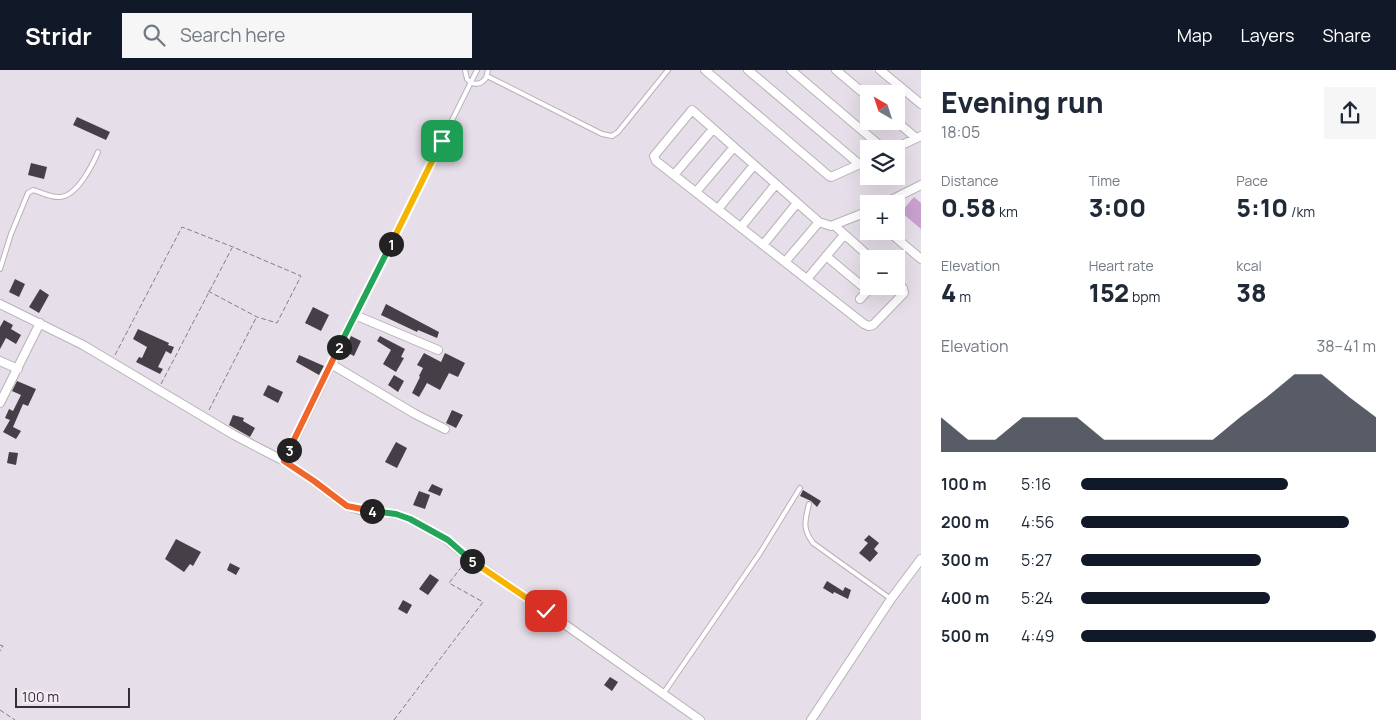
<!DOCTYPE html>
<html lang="en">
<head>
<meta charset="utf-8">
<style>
	:root { --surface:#fff; --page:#f6f6f7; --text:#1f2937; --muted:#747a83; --accent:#111827 }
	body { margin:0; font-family:Manrope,sans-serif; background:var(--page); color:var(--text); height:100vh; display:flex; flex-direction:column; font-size:19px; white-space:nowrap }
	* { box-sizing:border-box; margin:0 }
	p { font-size:16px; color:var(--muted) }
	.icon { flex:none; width:28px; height:28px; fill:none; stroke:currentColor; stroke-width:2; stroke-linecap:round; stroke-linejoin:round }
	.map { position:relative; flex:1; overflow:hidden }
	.panel { display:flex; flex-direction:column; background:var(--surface); width:475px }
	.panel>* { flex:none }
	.needle { width:32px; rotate:321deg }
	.buttons { position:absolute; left:860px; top:15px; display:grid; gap:10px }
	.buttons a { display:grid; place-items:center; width:45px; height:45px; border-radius:0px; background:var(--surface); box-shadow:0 5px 20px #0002; font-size:25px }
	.scale { position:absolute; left:15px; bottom:12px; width:115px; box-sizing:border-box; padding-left:5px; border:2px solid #333034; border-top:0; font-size:14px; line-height:18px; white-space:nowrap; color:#333034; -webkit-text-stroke:4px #f4ebf5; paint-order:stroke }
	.pin { position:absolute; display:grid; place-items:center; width:42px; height:42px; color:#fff; margin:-21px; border-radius:10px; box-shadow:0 2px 8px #0006 }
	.km { position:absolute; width:25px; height:25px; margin:-12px; border-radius:50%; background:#222; color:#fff; font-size:14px; line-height:25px; text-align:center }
	.round { display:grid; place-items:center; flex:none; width:52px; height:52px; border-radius:0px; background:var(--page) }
	.summary { display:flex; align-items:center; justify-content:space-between; height:85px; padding:0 20px }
	h1 { font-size:28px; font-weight:800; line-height:38px }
	.figures { display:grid; grid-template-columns:repeat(3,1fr); gap:8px; height:85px; padding:5px 20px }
	.figures div { display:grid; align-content:center }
	.figures b { font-size:25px; font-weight:800 }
	.figures small { font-size:14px; font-weight:400 }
	.figures p { font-size:14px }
	.chart { height:140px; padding:10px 20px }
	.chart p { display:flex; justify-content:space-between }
	.chart svg { width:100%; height:90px; margin-top:5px; fill:var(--accent); opacity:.7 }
	ul { padding:0 20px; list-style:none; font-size:16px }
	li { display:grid; grid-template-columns:80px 60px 1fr; align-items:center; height:38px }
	li i { height:12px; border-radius:6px; background:var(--accent) }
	header { display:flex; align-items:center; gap:30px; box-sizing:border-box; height:70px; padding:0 25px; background:var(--accent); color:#fff }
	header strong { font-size:24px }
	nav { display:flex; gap:28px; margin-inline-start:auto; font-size:18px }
	.search { width:350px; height:45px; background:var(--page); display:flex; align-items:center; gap:12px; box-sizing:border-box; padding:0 18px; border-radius:0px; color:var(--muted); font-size:19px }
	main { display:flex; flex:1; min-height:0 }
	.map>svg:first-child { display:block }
	.green { fill:#c9a1cf }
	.building { fill:#463f47 }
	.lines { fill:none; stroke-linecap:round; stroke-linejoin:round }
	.lane-casing { stroke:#b9b1ba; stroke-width:6 }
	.street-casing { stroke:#b9b1ba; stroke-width:10 }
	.path { stroke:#847f85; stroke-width:1; stroke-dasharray:5 2.5; stroke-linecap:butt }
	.lane { stroke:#fff; stroke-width:4 }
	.street { stroke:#fff; stroke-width:8 }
	.split-1-casing { stroke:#fff; stroke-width:10 }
	.split-2-casing { stroke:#fff; stroke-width:10 }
	.split-3-casing { stroke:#fff; stroke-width:10 }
	.split-4-casing { stroke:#fff; stroke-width:10 }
	.split-5-casing { stroke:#fff; stroke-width:10 }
	.split-6-casing { stroke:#fff; stroke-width:10 }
	.split-1 { stroke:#f5b400; stroke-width:6 }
	.split-2 { stroke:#22a559; stroke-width:6 }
	.split-3 { stroke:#f0652b; stroke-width:6 }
	.split-4 { stroke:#f0652b; stroke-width:6 }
	.split-5 { stroke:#22a559; stroke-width:6 }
	.split-6 { stroke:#f5b400; stroke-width:6 }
</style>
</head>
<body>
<header>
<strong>Stridr</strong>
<div class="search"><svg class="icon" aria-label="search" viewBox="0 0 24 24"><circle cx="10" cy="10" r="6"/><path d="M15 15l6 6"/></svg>Search here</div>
<nav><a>Map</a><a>Layers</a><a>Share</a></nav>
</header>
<main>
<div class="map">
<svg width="921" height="650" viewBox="0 0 921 650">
	<rect width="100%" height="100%" fill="#e6dee8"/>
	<!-- green -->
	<path class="green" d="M 914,127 L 921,133 L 921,159 L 901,142 Z"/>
	<!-- building -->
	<path class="building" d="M 77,47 L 110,62 L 106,70 L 73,55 Z
		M 31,93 L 47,97 L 44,109 L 28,105 Z
		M 15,209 L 25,214 L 19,227 L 9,222 Z
		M 40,219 L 49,225 L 39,243 L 29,237 Z
		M 386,234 L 439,262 L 437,268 L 418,260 L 417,262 L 381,245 Z
		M 313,237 L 329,245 L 321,261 L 305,253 Z
		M 4,250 L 13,255 L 11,259 L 21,265 L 16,274 L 6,268 L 0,279 L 0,257 Z
		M 138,259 L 169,273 L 168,275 L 174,277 L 171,284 L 166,281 L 158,297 L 163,299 L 160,304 L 136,292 L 139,287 L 142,288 L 147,277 L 133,269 Z
		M 351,266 L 361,271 L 354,286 L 344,281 Z
		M 380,266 L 405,279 L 401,287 L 404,288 L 396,302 L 383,294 L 391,280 L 377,271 Z
		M 424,283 L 441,292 L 445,283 L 465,293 L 458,307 L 449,303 L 440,320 L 427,313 L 419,327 L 412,323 L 420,307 L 419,306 L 423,298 L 417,295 Z
		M 299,285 L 324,296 L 319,305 L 296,292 Z
		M 394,305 L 404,311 L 398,322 L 388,315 Z
		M 17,311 L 36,319 L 28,336 L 23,334 L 13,357 L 21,361 L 16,369 L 3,362 L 10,350 L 5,348 L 9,339 L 13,341 L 21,325 L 12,321 Z
		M 268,315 L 283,322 L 278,333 L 263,325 Z
		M 452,340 L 463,345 L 456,358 L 446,353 Z
		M 233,345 L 244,348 L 243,351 L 255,358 L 250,367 L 229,355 Z
		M 396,372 L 407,378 L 397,398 L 385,392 Z
		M 9,382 L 18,383 L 16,395 L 7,393 Z
		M 432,414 L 443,419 L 440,426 L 428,421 Z
		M 803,420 L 821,431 L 817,437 L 811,431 L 800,426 Z
		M 419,421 L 430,425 L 425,439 L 413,435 Z
		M 869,465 L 879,473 L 874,479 L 878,483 L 870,492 L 859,483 L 868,473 L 864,470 Z
		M 176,469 L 201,482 L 193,496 L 190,494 L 184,502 L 165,489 Z
		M 230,493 L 240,498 L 236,505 L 227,500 Z
		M 430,504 L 439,510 L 428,525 L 419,519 Z
		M 827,511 L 843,521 L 845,517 L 851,520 L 848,529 L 834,522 L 833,524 L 823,518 Z
		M 403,530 L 412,535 L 407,544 L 398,539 Z
		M 610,607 L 618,612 L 612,621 L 604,615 Z"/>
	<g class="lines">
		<!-- lane casing -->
		<g class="lane-casing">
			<path id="lane" d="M 465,0 L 467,9 C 473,16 481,15 486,8 L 488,0
				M 487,6 L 602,64 L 612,66 L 618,62 L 668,0
				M 0,199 L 11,164 L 28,123 L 33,120 C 41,122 51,128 60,127 C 77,126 92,96 98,82
				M 355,245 L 477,0
				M 809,434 C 805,451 802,458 813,473 L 891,529
				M 663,624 L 760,483 L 800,418"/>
		</g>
		<!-- street casing -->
		<g class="street-casing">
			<path id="street" d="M 705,0 L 829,106 L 831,107 L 869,90
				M 748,0 L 859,94
				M 791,0 L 884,79
				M 836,0 L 869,28
				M 880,0 L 921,34
				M 896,51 L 916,68
				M 893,79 L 921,66
				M 674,105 L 713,59
				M 696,122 L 734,77
				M 883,134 L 921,115
				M 718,139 L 754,95
				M 869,141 L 831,156 L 819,152 L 692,40 L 654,86 L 656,91 L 864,254 L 869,256 L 873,255 L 904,223 L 903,218 L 896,211
				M 834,155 L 872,189
				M 741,157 L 776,114
				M 888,161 L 921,189
				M 763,175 L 797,133
				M 826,186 L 868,221
				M 785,192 L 819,152
				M 807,209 L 844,165
				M 860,229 L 872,216
				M 0,234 L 83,275 L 234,365 L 284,391 L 314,411 L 347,436 L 360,440 L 396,444 L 410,449 L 447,470 L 468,488 L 546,541 L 700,650
				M 0,291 L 18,299
				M 331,294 L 415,344 L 445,359
				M 0,333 L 40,253
				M 284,391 L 355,245 L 438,280
				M 811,650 L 891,529 L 921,489"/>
		</g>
		<!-- path -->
		<path class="path" d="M 115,285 L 182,157 L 233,177 L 301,206 L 277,253 L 257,247 L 208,221
			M 161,314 L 232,178
			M 209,340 L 256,248
			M 0,575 L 3,576 L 0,581
			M 0,640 L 15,650
			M 394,650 L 483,532 L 449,513 L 463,495"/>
		<!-- lane -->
		<use href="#lane" class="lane"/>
		<!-- street -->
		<use href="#street" class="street"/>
	</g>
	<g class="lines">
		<!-- split-1 casing -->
		<g class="split-1-casing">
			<path id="split-1" d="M 391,174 L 442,71"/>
		</g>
		<!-- split-2 casing -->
		<g class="split-2-casing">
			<path id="split-2" d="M 339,277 L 391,174"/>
		</g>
		<!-- split-3 casing -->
		<g class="split-3-casing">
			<path id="split-3" d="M 289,380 L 339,277"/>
		</g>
		<!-- split-4 casing -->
		<g class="split-4-casing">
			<path id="split-4" d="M 289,380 L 284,391 L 314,411 L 347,436 L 372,441"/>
		</g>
		<!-- split-5 casing -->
		<g class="split-5-casing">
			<path id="split-5" d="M 372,441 L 396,444 L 410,449 L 448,470 L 472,491"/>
		</g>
		<!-- split-6 casing -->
		<g class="split-6-casing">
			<path id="split-6" d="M 472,491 L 546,541"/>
		</g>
		<!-- split-1 -->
		<use href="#split-1" class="split-1"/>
		<!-- split-2 -->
		<use href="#split-2" class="split-2"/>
		<!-- split-3 -->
		<use href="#split-3" class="split-3"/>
		<!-- split-4 -->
		<use href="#split-4" class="split-4"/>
		<!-- split-5 -->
		<use href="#split-5" class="split-5"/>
		<!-- split-6 -->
		<use href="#split-6" class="split-6"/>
	</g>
</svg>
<div class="buttons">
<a><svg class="needle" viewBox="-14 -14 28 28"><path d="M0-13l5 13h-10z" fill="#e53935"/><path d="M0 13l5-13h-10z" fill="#747a83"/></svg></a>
<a><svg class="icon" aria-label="layers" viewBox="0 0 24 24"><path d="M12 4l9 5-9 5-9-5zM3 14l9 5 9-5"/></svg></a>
<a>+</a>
<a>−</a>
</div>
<div class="scale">100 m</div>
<div class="pin" style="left:442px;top:71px;background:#1e9e55"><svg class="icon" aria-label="arrive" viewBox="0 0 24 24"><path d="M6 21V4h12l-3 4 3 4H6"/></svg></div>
<div class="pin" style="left:546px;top:541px;background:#d93025"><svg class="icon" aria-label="check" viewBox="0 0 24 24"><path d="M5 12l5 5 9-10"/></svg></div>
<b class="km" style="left:391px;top:174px">1</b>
<b class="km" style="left:339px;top:277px">2</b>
<b class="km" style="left:289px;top:380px">3</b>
<b class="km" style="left:372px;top:441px">4</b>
<b class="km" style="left:472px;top:491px">5</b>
</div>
<section class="panel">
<div class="summary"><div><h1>Evening run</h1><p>18:05</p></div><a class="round"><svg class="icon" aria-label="share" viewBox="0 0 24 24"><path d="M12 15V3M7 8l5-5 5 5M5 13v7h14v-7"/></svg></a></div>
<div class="figures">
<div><p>Distance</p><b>0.58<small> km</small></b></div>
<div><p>Time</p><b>3:00</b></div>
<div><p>Pace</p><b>5:10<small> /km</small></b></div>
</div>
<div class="figures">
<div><p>Elevation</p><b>4<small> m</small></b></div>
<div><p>Heart rate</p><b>152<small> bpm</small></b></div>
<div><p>kcal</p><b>38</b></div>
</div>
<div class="chart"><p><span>Elevation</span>38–41 m</p>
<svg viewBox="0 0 160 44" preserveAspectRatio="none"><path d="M0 44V27L10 38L20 38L30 27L40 27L50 27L60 38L70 38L80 38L90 38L100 38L110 27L120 17L130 6L140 6L150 17L160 27V44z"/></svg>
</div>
<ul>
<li><b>100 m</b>5:16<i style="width:70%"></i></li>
<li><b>200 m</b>4:56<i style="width:91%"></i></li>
<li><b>300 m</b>5:27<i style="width:61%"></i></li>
<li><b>400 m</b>5:24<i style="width:64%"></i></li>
<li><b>500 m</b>4:49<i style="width:100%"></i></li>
</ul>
</section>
</main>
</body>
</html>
